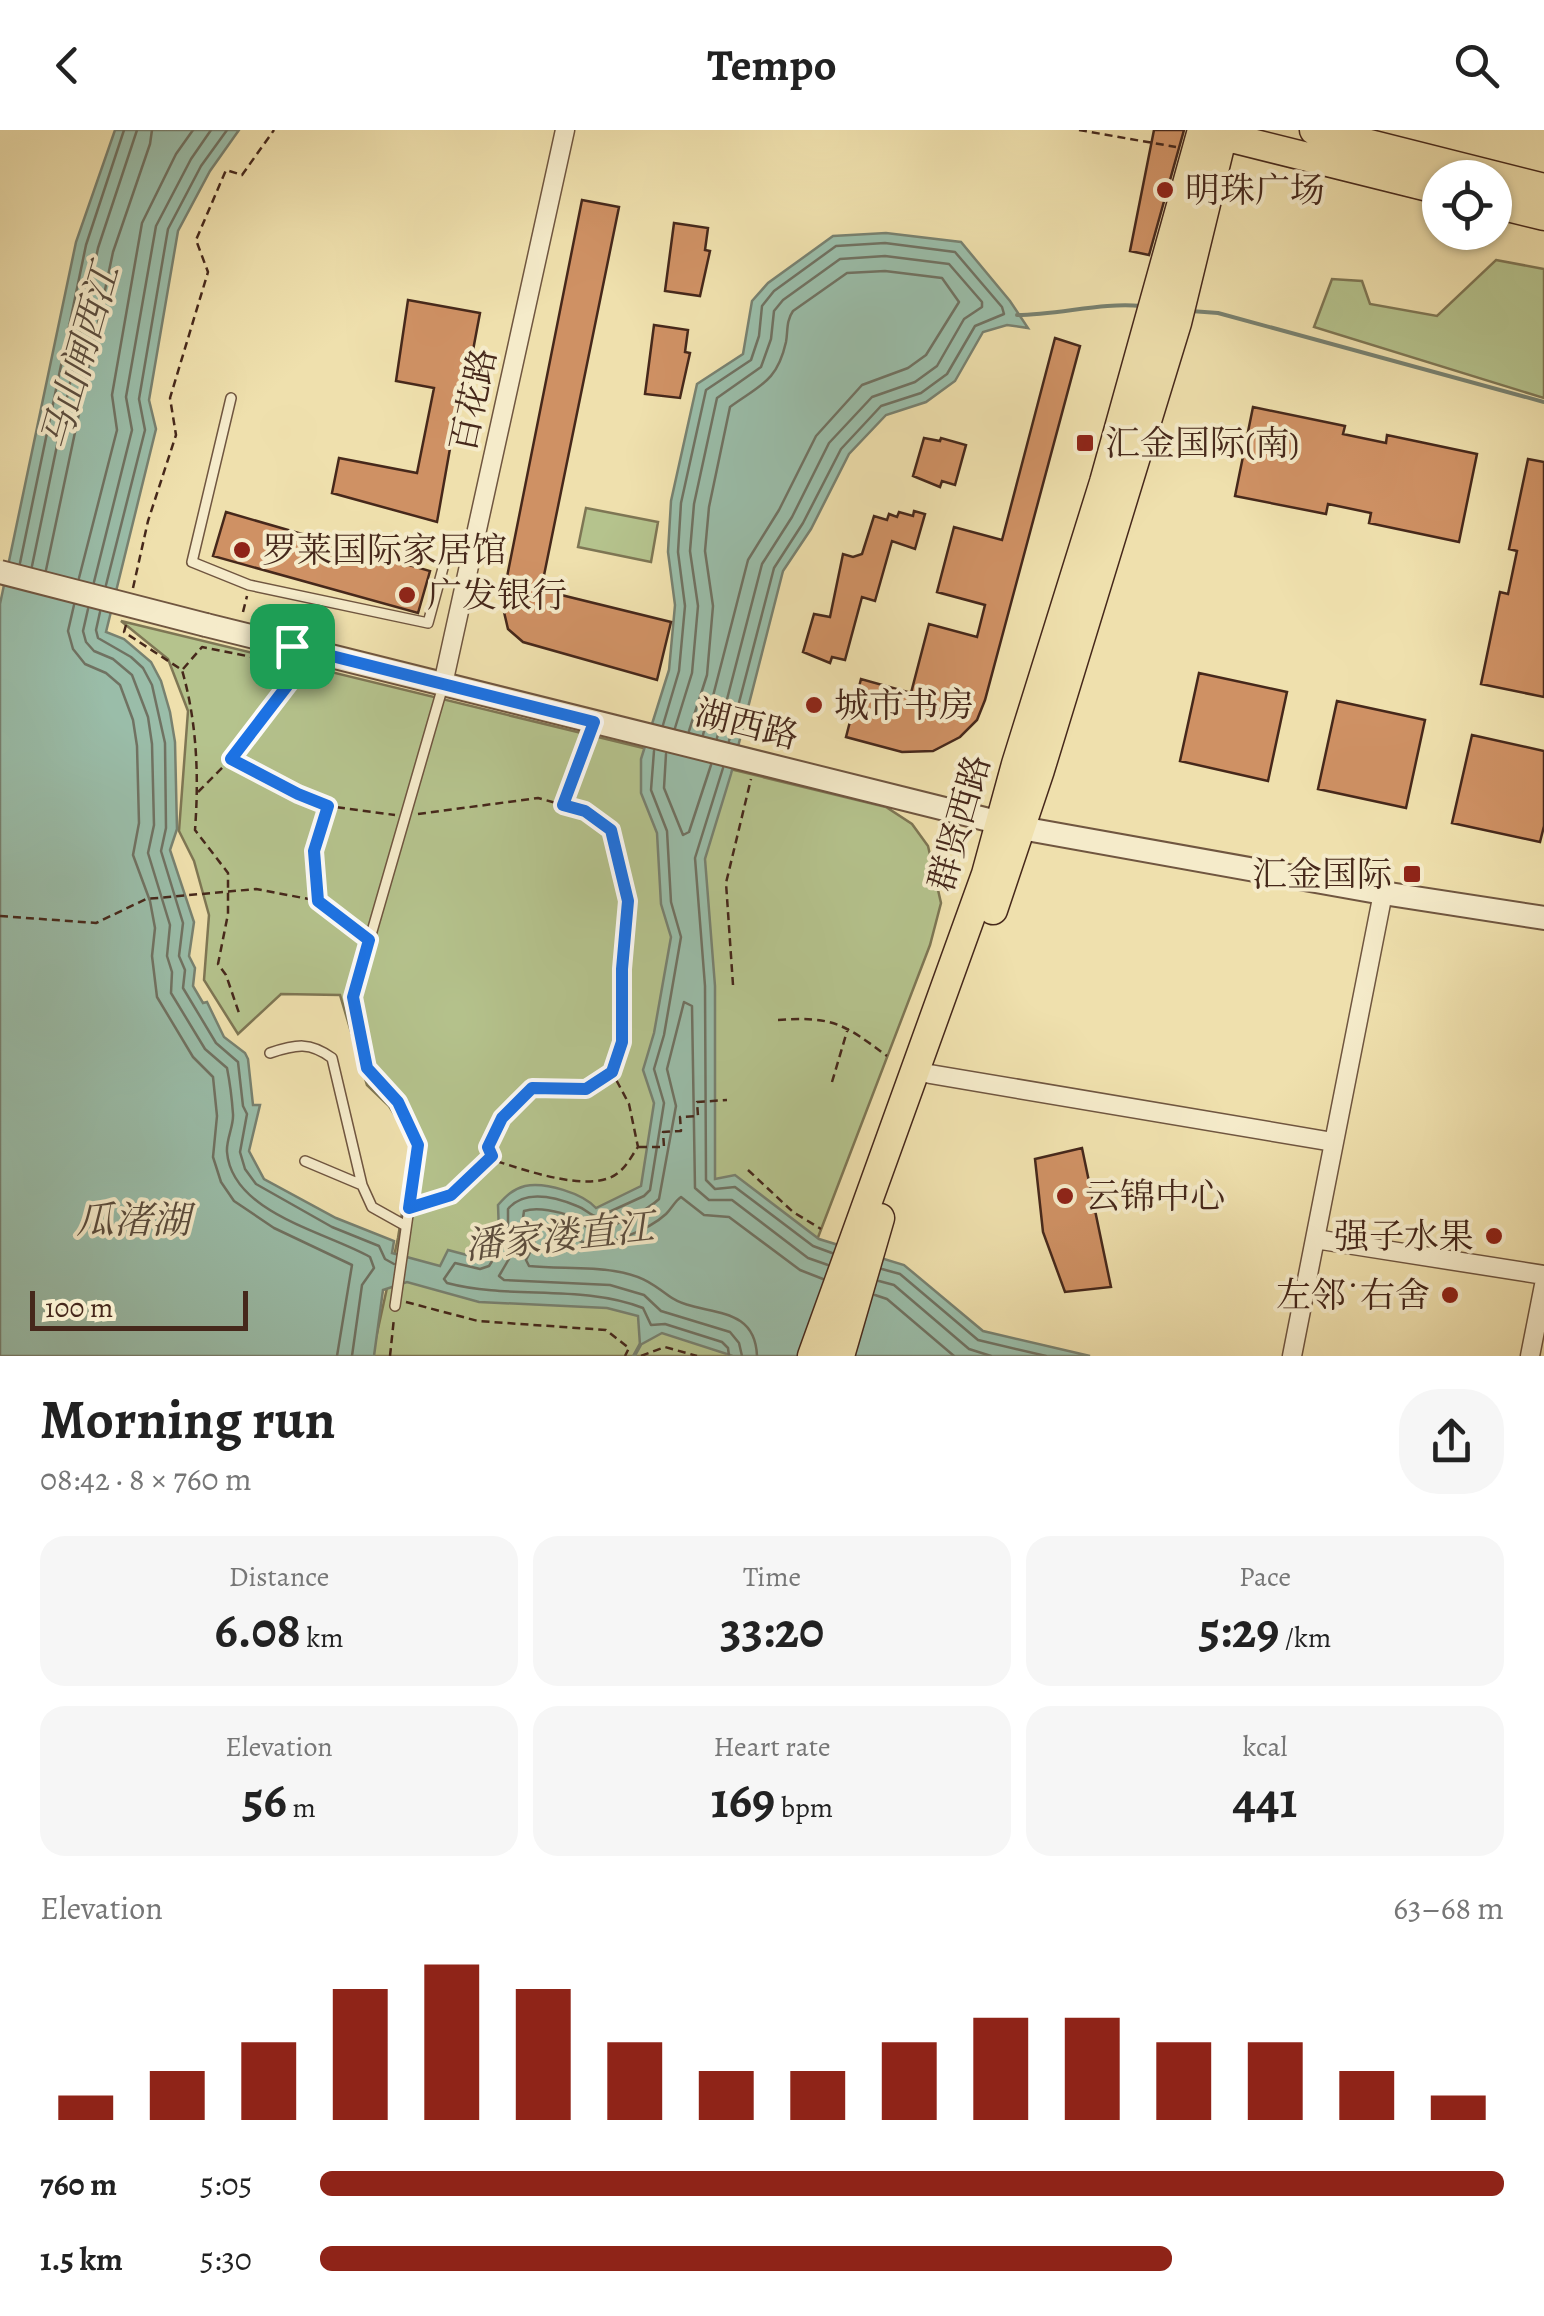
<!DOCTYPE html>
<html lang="en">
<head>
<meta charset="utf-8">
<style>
	:root { --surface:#fff; --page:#f6f6f6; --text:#222; --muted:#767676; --accent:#8f2418 }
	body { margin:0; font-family:Alegreya,"Noto Serif SC",serif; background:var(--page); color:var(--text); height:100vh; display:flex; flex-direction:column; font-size:38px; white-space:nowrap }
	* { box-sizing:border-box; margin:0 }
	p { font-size:32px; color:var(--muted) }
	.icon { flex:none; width:55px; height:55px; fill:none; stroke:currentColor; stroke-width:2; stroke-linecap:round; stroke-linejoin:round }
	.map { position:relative; height:1226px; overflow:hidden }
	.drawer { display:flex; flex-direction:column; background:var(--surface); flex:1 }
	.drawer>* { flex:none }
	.buttons { position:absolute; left:1422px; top:30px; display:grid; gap:20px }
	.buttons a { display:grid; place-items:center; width:90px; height:90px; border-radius:50%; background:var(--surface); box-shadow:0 2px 8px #0004; font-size:50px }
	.scale { position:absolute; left:30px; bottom:25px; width:218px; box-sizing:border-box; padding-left:10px; border:5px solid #46281b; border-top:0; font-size:28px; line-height:35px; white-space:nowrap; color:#46281b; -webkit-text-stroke:8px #f5ebca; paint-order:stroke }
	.pin { position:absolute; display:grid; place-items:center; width:85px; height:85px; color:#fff; margin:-42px; border-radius:20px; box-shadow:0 5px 15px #0006 }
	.round { display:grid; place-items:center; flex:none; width:105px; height:105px; border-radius:40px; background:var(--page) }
	.headline { display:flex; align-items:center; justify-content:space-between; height:170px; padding:0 40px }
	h1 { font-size:55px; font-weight:700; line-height:75px }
	.figures { display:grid; grid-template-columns:repeat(3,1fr); gap:15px; height:170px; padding:10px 40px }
	.figures div { display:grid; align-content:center; border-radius:25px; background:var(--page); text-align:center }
	.figures b { font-size:50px; font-weight:700 }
	.figures small { font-size:28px; font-weight:400 }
	.figures p { font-size:28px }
	.chart { height:280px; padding:20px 40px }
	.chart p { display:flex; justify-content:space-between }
	.chart svg { width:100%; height:180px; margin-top:10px; stroke:var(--accent); stroke-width:6 }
	ul { padding:0 40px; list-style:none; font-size:32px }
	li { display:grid; grid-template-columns:160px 120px 1fr; align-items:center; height:75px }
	li i { height:25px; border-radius:12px; background:var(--accent) }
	header { display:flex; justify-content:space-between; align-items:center; height:130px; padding:0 40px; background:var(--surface); font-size:45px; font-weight:700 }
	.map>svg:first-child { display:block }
	.green { fill:#b5c38d; stroke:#7e7654; stroke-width:2.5 }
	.water { fill:#9abda9; stroke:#788170; stroke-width:2.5 }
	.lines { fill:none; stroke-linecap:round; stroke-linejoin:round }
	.shore { stroke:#707262; stroke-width:2.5 }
	.stream { stroke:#788170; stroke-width:4 }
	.building { fill:#cf9164; stroke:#46281b; stroke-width:2.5 }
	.service-casing { stroke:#705640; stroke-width:12 }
	.minor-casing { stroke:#705640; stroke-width:21 }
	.tertiary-casing { stroke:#705640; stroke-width:26 }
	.primary-casing { stroke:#46281b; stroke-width:31 }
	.path { stroke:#46281b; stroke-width:2.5; stroke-dasharray:8 5; stroke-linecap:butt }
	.service { stroke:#f5ebca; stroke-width:9 }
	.minor { stroke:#f5ebca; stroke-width:18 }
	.tertiary { stroke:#f5ebca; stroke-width:22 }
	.primary { stroke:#efe0ad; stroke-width:28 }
	.tertiary-bridge-casing { stroke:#705640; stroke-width:26; stroke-linecap:butt }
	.tertiary-bridge { stroke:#f5ebca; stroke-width:22 }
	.route-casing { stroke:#fff; stroke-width:20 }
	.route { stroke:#1a73e8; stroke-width:12 }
	.poi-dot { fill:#8f2418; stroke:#f5ebca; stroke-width:4 }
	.labels { text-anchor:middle; stroke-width:8; stroke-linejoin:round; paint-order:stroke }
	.poi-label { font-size:35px; fill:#46281b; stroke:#f5ebca; text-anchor:start }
	.street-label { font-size:35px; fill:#46281b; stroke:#f5ebca }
	.water-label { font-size:38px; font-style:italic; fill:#5b4d3e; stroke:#f5ebca }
</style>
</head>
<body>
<header><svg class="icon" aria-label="back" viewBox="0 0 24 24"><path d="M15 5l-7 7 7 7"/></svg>Tempo<svg class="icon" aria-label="search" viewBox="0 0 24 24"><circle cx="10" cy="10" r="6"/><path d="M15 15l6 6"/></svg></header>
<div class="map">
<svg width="1544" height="1226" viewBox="0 0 1544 1226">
	<rect width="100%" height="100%" fill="#efe0ad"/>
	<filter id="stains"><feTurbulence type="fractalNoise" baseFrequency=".002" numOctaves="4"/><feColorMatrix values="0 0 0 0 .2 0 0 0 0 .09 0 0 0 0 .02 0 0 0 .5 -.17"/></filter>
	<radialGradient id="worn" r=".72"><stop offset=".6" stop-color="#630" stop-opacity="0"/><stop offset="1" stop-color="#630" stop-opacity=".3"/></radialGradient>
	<!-- green -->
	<path class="green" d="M 1496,130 L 1544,139 L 1544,268 L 1314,197 L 1332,149 L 1362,151 L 1370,174 L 1437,186 Z
		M 586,378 L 658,392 L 651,432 L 578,417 Z
		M 121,491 L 886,677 L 912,694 L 928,716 L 941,773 L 930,815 L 817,1110 L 787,1226 L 372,1226 L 398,1108 L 413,1014 L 389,976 L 367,955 L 340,865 L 281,864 L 238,904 L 204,850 L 209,785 L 194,731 L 179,701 L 188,581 L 168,529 Z"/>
	<!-- water -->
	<path class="water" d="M 115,0 L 239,0 L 210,41 L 178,101 L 149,270 L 156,299 L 106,502 L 124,509 L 151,532 L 161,551 L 170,582 L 175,612 L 177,699 L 170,720 L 194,792 L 189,826 L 195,838 L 193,856 L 203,873 L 207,872 L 224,907 L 245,923 L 248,929 L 253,975 L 260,975 L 249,1021 L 264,1049 L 336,1088 L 394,1111 L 392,1123 L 440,1136 L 448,1120 L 482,1129 L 499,1103 L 498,1075 C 506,1066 513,1059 525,1056 C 546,1052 582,1063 596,1078 L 641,1056 L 654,973 L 643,940 L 654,903 L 671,807 L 661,774 L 657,703 L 641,663 L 641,629 L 669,540 L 675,475 L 668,422 L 671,371 L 697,254 L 743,224 L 752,171 L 768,153 L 833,106 L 886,103 L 961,112 L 1010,171 L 1028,198 L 1007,195 L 983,202 L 955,251 L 926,272 L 886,285 L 849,324 L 811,399 L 783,441 L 731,644 L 705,729 L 715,856 L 715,1049 L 735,1045 L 819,1109 L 904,1135 L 983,1201 L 1090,1226 L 733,1226 L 662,1203 L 640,1215 L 638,1186 L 607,1178 L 479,1172 L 407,1152 L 383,1160 L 374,1226 L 0,1226 L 0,474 L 76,112 Z"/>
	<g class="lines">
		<!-- shore -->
		<path class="shore" d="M 20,433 L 86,115 L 124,0
			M 32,436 L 98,118 L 137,0
			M 46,440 L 113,122 L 150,14 L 152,0
			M 79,448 L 117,300 L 112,265 L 142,93 L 176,24 L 193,0
			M 94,452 L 132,300 L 126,267 L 156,96 L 191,29 L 211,0
			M 106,455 L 145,300 L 139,269 L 168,99 L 201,36 L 227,0
			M 74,475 L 68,501 L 73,519 L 85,534 L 106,543 L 120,555 L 133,590 L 137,616 L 139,693 L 133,725 L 150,771 L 155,798 L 152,826 L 157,867 L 193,927 L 213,947 L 217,986 L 213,1027 L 221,1052 L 234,1071 L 274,1098 L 352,1135 L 337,1226
			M 88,479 L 83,501 L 86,512 L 94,521 L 113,529 L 132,545 L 148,587 L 152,614 L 154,695 L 148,723 L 170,795 L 167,826 L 172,842 L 171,863 L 205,919 L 227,938 C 230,953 232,970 233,984 C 234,996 226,1009 227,1022 C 232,1083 326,1102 370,1127 L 374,1138 L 362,1155 L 352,1226
			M 100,482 L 96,500 L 98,508 L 131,527 L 143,538 L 152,555 L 165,613 L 166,698 L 161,721 L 183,793 L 179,826 L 185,840 L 183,858 L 216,913 L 238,932 L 243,976 L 247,984 L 240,1022 L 245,1039 L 256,1054 L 332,1097 L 379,1116 L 385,1129 L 394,1134
			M 663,595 L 679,541 L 685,476 L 678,422 L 681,373 L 706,260 L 751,230 L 759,206 L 762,176 L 774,161 L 836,116 L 885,113 L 955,122 L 1002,177 L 1004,184 L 975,196 L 947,244 L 921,263 L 881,276 L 841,319 L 803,393 L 774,438 L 729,611
			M 675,598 L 692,543 L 698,476 L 690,421 L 694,374 L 717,268 L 761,237 L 771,209 L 774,181 L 783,170 L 840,129 L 885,126 L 949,134 L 982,172 L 982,177 L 964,189 L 937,236 L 915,252 L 872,267 L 829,313 L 792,387 L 762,434 L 717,608
			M 689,601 L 707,545 L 713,476 L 705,421 L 709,377 L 730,277 C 760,255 777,252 786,212 C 788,201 786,191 793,181 L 847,143 L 885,141 L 942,148 L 959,172 L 926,225 L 908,238 L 862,255 L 816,306 L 779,380 L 748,430 L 703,605
			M 654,621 L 651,660 L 667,701 L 671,772 L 681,807 L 664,905 L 654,939 L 664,973 L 650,1060 L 644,1066 L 598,1087 C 589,1085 586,1079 577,1076 C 555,1067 525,1059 508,1079 L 508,1106 L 489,1136 L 480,1139 L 455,1133 L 444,1149 L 447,1153 C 511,1170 581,1154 643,1178 L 651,1195 L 665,1194 L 722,1212 L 728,1218 L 729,1226
			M 666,624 L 664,658 L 683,705 L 689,702 L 711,635
			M 723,638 L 695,728 L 705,856 L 706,1050 L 715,1059 L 735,1057 L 813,1116 L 832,1123
			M 882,1139 L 900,1144 L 978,1210 L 1046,1226
			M 879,1151 L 894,1155 L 969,1219 L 991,1226
			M 875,1165 L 887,1169 L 954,1226
			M 742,1226 L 739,1213 L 730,1202 L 661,1181 L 644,1165 L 610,1155 L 504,1150 L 499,1146 L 520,1110 L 524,1081 C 537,1077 559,1081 572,1087 C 580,1091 584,1098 593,1099 C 607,1102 649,1079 659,1069 L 676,976 L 667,939 L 684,872 L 692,876 L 695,1058 L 709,1070 L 732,1070 L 808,1128 L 828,1135
			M 757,1226 C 755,1171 699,1188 669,1166 C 649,1151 639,1145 614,1141 C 586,1136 556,1139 529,1136 L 526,1130 L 534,1115 L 537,1098 C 554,1093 565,1104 580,1111 C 601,1121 650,1099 666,1084 C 672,1078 675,1071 681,1067 L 704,1085 L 729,1087 L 800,1140 L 823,1149"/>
		<!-- stream -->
		<path class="stream" d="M 1191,181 L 1218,183 L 1544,272
			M 1017,185 C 1059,185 1102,172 1141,176
			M 634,1226 L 640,1215"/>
	</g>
	<!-- building -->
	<path class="building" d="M 1154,0 L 1184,0 L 1149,125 L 1130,121 Z
		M 582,70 L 619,77 L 541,460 L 671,492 L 657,550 L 523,512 L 508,499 L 504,482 L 506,452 Z
		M 674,93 L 708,98 L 705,120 L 710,121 L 700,166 L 665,161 Z
		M 408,170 L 480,183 L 465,263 L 460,262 L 437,392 L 332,363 L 339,328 L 417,343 L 434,258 L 396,251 Z
		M 654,195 L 688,200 L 685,222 L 690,223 L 680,268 L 645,264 Z
		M 1055,208 L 1080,216 L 985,570 L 977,590 L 960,607 L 933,621 L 902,622 L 846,607 L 861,549 L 911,563 L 929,494 L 977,507 L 985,475 L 937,462 L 954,397 L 1002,410 Z
		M 1253,277 L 1345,296 L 1343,304 L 1386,313 L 1387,305 L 1477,324 L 1459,412 L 1369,393 L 1371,383 L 1328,374 L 1326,384 L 1235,366 Z
		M 924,308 L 940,311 L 941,308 L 966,315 L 955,355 L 942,351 L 940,357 L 913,346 Z
		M 1528,329 L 1544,332 L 1544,567 L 1481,554 L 1500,462 L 1508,464 L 1517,421 L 1509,419 Z
		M 914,381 L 925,384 L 915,419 L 892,411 L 875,471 L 862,467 L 845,530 L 832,527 L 830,533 L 803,522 L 814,484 L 830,487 L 843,424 L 853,427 L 862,424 L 874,386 L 887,390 L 889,384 L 897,387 L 899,382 L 913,386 Z
		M 226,382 L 430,441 L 418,483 L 213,426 Z
		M 1199,543 L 1287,562 L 1268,651 L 1180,631 Z
		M 1337,571 L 1425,590 L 1406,678 L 1318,659 Z
		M 1472,605 L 1544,621 L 1544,696 L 1540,712 L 1452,693 Z
		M 1082,1018 L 1111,1157 L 1065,1162 L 1043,1102 L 1035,1029 Z"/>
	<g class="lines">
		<!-- service casing -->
		<g class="service-casing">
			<path id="service" d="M 231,268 L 192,432 L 249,455 L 428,493 L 446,427
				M 270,923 C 297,914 310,912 332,928 L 362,1055 L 372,1077 L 406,1096
				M 305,1031 L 362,1055
				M 395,1176 L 418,1015 L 398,971 L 367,938 L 353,867 L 443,556"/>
		</g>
		<!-- minor casing -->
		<g class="minor-casing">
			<path id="minor" d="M 443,554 L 565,0
				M 930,944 L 1333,1012
				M 1315,1109 L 1544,1145
				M 1292,1226 L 1383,763
				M 1530,1226 L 1544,1155"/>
		</g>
		<!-- tertiary casing -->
		<g class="tertiary-casing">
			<path id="tertiary" d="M 206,495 L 1021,698 L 1383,763 L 1544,788"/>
		</g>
		<!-- primary casing -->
		<g class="primary-casing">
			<path id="primary" d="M 1314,0 L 1544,58
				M 1207,2 L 1440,60
				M 1495,74 L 1544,86
				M 993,780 L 1040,640 L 1177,193 L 1224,0
				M 812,1226 L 986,744 L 1016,634 L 1104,352 L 1202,0
				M 840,1226 L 880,1088"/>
		</g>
		<!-- path -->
		<path class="path" d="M 1079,0 L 1176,17
			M 133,458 L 148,391 L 176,305 L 170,268 L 208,142 L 196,110 L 226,40 L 242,45 L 274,0
			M 243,482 L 247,466
			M 126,495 L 124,502 L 182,540 C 197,592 199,646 195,700 L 228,743 L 228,784 L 218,834 L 226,845 L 239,883
			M 183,539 L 202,517 L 267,530
			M 231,629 L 297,664 L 328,676 L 395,685
			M 198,662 L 231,629 L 290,552 L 291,533
			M 564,674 L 587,611
			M 418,684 L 538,668 L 585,681 L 611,700 L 629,771 L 622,839 L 622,912 L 612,942 L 586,959 L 532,958 L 502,988 L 489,1017 L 496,1031 C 525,1040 594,1065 619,1042 C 627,1036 632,1025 638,1017 L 629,974 L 612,942
			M 319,771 L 314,721 L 328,677
			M 0,786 L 96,793 L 146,769 L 256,759 L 319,771 L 361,803
			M 733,855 L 726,753 L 751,649
			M 778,890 C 833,886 844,894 887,926
			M 832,952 L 848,898
			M 639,1017 L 664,1017 L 663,1002 L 681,1001 L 680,987 L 698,986 L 697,972 L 727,970
			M 748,1040 L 793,1082 L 821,1099
			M 420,1074 L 451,1065 L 490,1027
			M 406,1172 L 478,1191 L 606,1200 L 629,1218 L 625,1226
			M 390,1226 L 394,1188
			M 641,1226 L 665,1217 L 697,1226"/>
		<!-- service -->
		<use href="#service" class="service"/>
		<!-- minor -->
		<use href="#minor" class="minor"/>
		<!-- tertiary -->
		<use href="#tertiary" class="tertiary"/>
		<!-- primary -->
		<use href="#primary" class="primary"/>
		<!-- tertiary-bridge casing -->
		<g class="tertiary-bridge-casing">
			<path id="tertiary-bridge" d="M 0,442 L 206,495"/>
		</g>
		<!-- tertiary-bridge -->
		<use href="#tertiary-bridge" class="tertiary-bridge"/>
	</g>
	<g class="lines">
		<!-- route casing -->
		<g class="route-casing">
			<path id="route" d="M 292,516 L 594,592 L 563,675 L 585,681 L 611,700 L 628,771 L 622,839 L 622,912 L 612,942 L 586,959 L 532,958 L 502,988 L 488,1017 L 492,1026 L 451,1065 L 409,1078 L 418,1015 L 398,972 L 367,938 L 353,867 L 369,810 L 318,771 L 314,721 L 328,676 L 298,664 L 231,629 L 290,552 Z"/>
		</g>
		<!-- route -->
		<use href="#route" class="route"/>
	</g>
	<!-- markers -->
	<g class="poi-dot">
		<circle cx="1165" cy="60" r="10"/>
		<rect x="1075" y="303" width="20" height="20" rx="5"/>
		<circle cx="242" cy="420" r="10"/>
		<circle cx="407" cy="465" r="10"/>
		<circle cx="814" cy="575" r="10"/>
		<rect x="1402" y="734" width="20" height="20" rx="5"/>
		<circle cx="1065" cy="1066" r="10"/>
		<circle cx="1494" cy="1106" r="10"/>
		<circle cx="1450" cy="1165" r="10"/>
	</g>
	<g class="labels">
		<!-- poi labels -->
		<g class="poi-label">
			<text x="1185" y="72">明珠广场</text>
			<text x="1105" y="325">汇金国际(南)</text>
			<text x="262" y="432">罗莱国际家居馆</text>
			<text x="427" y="477">广发银行</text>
			<text x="834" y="587">城市书房</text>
			<text x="1392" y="756" text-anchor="end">汇金国际</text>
			<text x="1085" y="1078">云锦中心</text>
			<text x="1474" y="1118" text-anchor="end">强子水果</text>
			<text x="1430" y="1177" text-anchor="end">左邻˙右舍</text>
		</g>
		<!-- street labels -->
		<g class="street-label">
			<text transform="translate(473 270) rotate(-78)" y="12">百花路</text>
			<text transform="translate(747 594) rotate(14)" y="12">湖西路</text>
			<text transform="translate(959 693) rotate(-74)" y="12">群贤西路</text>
		</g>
		<!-- water labels -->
		<g class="water-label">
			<text transform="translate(80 227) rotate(-74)" y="13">马山闸西江</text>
			<text x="133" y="1103">瓜渚湖</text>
			<text transform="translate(559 1106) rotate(-6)" y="13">潘家溇直江</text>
		</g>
	</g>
	<rect width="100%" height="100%" filter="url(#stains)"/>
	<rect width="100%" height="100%" fill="url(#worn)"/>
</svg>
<div class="buttons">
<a><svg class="icon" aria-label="locate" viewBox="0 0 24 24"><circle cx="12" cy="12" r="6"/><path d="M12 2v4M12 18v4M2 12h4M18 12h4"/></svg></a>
</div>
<div class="scale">100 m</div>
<div class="pin" style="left:292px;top:516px;background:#1e9e55"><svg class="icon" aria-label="arrive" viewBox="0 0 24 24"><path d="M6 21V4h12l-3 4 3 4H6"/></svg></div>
</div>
<section class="drawer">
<div class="headline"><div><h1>Morning run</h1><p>08:42 · 8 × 760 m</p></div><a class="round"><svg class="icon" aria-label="share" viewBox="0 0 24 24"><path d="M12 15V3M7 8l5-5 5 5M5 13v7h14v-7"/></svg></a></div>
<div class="figures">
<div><p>Distance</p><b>6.08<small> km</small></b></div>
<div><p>Time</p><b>33:20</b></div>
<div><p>Pace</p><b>5:29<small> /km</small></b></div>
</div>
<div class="figures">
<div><p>Elevation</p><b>56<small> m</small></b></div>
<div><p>Heart rate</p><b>169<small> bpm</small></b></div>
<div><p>kcal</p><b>441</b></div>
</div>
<div class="chart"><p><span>Elevation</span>63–68 m</p>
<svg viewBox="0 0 160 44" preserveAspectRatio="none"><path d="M5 44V38M15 44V32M25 44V25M35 44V12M45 44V6M55 44V12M65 44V25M75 44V32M85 44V32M95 44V25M105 44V19M115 44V19M125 44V25M135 44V25M145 44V32M155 44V38"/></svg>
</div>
<ul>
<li><b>760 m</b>5:05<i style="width:100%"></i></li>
<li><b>1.5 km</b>5:30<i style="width:72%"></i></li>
</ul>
</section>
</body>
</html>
